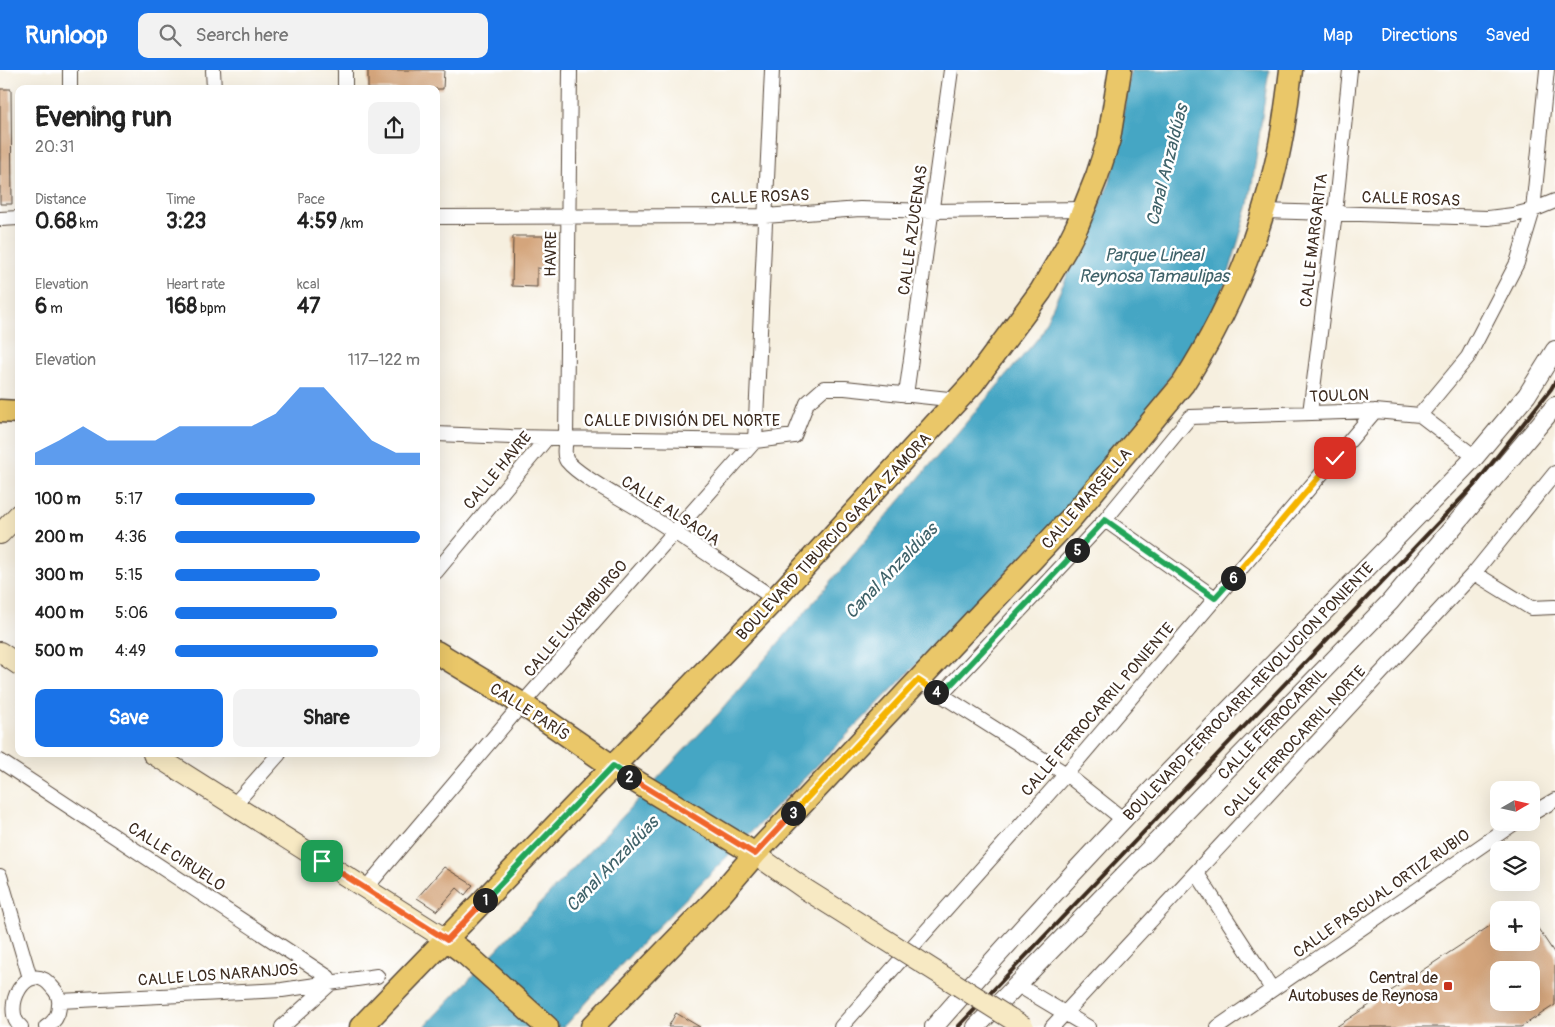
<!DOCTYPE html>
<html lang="en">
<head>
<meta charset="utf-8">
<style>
	:root { --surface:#fff; --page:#f2f2f2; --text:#222; --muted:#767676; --accent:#1a73e8 }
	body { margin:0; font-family:Pangolin,sans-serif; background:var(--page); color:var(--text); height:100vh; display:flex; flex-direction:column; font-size:19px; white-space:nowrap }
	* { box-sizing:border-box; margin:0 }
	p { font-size:16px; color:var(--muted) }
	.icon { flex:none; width:28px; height:28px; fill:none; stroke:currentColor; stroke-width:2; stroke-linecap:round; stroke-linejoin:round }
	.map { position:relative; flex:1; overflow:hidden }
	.sheet { position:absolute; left:15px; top:15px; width:425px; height:672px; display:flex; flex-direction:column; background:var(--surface); border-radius:10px; box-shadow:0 5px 20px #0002 }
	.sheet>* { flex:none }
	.needle { width:32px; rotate:81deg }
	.controls { position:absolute; left:1490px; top:711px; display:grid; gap:10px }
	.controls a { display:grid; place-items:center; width:50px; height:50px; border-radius:10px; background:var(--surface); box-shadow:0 5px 20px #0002; font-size:25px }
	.pin { position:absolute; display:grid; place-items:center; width:42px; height:42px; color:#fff; margin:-21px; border-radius:10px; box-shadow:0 2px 8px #0006 }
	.km { position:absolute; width:25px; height:25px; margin:-12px; border-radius:50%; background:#222; color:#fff; font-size:14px; line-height:25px; text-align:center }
	.round { display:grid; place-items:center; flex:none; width:52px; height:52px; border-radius:10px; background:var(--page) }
	.overview { display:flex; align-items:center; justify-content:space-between; height:85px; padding:0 20px }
	h1 { font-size:28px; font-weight:800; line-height:38px }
	.stats { display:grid; grid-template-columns:repeat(3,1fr); gap:8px; height:85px; padding:5px 20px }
	.stats div { display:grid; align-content:center }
	.stats b { font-size:21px; font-weight:800 }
	.stats small { font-size:14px; font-weight:400 }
	.stats p { font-size:14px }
	.chart { height:140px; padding:10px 20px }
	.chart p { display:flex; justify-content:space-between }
	.chart svg { width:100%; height:90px; margin-top:5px; fill:var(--accent); opacity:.7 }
	.button { display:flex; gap:10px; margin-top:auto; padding:10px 20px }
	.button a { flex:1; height:58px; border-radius:10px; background:var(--accent); color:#fff; font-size:20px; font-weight:800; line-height:58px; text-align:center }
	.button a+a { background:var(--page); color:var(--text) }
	ul { padding:0 20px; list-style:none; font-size:16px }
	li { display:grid; grid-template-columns:80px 60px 1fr; align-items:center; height:38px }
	li i { height:12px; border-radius:6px; background:var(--accent) }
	header { display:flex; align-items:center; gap:30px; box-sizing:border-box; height:70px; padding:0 25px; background:var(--accent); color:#fff }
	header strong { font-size:24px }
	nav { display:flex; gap:28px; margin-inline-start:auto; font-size:18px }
	.search { width:350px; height:45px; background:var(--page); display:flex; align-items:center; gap:12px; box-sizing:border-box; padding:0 18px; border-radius:10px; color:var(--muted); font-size:19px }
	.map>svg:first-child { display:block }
	.water { fill:#44a6c4; stroke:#406871 }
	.building { fill:#d4a57c; fill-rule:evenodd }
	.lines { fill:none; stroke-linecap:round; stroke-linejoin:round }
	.minor-casing { stroke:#57483b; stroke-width:16 }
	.tertiary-casing { stroke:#57483b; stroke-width:20 }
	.secondary-casing { stroke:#57483b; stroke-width:22 }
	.primary-casing { stroke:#57483b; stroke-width:25 }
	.minor { stroke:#fff; stroke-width:14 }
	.tertiary { stroke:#fff; stroke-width:18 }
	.secondary { stroke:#f7e9c3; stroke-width:20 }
	.primary { stroke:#eac769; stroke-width:22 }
	.rail { stroke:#3b2a1e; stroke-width:4 }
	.secondary-bridge-casing { stroke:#57483b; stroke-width:22; stroke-linecap:butt }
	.secondary-bridge { stroke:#f7e9c3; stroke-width:20 }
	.split-1-casing { stroke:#fff; stroke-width:10 }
	.split-2-casing { stroke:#fff; stroke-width:10 }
	.split-3-casing { stroke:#fff; stroke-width:10 }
	.split-4-casing { stroke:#fff; stroke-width:10 }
	.split-5-casing { stroke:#fff; stroke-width:10 }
	.split-6-casing { stroke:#fff; stroke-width:10 }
	.split-7-casing { stroke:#fff; stroke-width:10 }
	.split-1 { stroke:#f0652b; stroke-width:6 }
	.split-2 { stroke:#22a559; stroke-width:6 }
	.split-3 { stroke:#f0652b; stroke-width:6 }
	.split-4 { stroke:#f5b400; stroke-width:6 }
	.split-5 { stroke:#22a559; stroke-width:6 }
	.split-6 { stroke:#22a559; stroke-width:6 }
	.split-7 { stroke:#f5b400; stroke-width:6 }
	.poi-dot { fill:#c8321e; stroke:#fff; stroke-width:2 }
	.labels { text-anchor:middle; stroke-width:5; stroke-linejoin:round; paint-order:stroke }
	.street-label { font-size:16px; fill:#3b2a1e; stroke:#fff }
	.poi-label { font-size:16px; fill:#3b2a1e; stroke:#fff; text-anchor:end }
	.water-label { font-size:18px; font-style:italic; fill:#3f6269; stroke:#fff }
</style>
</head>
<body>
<header>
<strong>Runloop</strong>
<div class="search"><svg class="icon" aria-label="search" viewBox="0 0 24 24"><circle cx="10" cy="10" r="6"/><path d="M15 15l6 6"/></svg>Search here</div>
<nav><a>Map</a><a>Directions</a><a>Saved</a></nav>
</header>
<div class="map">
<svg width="1555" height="957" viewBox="0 0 1555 957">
	<rect width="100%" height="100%" fill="#fff"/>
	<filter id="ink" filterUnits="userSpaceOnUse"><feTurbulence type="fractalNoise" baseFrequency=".02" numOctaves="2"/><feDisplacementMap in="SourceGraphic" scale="10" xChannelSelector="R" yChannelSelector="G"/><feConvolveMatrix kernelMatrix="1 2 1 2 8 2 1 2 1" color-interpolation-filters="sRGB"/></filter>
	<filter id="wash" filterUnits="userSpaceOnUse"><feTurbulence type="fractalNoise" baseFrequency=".0096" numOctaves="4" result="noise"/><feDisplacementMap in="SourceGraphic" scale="20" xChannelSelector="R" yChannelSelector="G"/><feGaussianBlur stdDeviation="1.12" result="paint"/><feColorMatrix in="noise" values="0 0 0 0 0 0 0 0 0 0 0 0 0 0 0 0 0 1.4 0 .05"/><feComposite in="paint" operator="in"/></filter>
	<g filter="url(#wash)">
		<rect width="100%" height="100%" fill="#f6efdf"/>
		<!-- water -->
		<path class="water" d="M 1131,0 L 1269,0 L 1249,135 L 1222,226 L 1135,361 L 1062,447 L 636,879 L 564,957 L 424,957 L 719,643 L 1039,267 L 1110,112 Z"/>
		<g id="blocks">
			<!-- building -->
			<path class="building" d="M 368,0 L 444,0 L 443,19 L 368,19 Z
				M 0,19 L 11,19 L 12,134 L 0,134 Z
				M 513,166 L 546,166 L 546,199 L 537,198 L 537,217 L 512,216 Z
				M 444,797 L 473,815 L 465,825 L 457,818 L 437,841 L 417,828 Z
				M 1531,848 L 1555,884 L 1555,935 L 1521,957 L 1336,957 L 1499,850 L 1499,872 L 1531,872 ZM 1499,900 L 1531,900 L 1531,932 L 1499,932 Z
				M 676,943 L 700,957 L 668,957 Z"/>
		</g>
	</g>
	<g filter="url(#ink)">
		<use href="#blocks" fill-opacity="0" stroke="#57483b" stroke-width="1"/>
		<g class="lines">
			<!-- minor casing -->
			<g class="minor-casing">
				<path id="minor" d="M 70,0 L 70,19
					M 213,0 L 214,19
					M 345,0 L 345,19
					M 570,0 L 566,368 C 565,376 563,385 567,391 C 579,406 619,427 637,438 C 684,468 730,499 775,529
					M 1264,141 L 1488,148 L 1513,145 L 1533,140 L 1555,131
					M 436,147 L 765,146 L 860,139 L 933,141 L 1084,139
					M 0,149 L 19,148
					M 906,325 L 951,0
					M 1310,343 L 1335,143 L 1350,0
					M 1420,345 L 1468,287 L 1517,193 L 1533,140 L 1547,0
					M 436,364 L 511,367 L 755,371 L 794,366 L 807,333 L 824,318 L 845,318 L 958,330
					M 755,371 L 772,0
					M 1105,450 L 1215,528
					M 436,502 L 547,368
					M 1474,503 L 1531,538 L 1555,537
					M 918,610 L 1066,704 L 1124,750
					M 941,625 L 1105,450 L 1190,347 L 1375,341 L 1420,345 L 1475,387
					M 0,691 L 328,907 L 331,913 L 282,957
					M 233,736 L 279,684
					M 1531,744 L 1555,730
					M 1196,802 L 1272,919
					M 0,806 L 30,908
					M 366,818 L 522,634 L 755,371
					M 1016,914 L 1088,957
					M 60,931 L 282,920 L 377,906
					M 21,957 C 0,940 27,886 52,917 C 57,922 60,928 59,935 C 59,944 55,952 46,957
					M 841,957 L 1066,704 L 1375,341
					M 1052,957 L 1474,503 L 1555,403
					M 1218,957 L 1516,752"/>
			</g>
			<!-- tertiary casing -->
			<g class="tertiary-casing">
				<path id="tertiary" d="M 934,957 C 1106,760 1293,575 1475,387 L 1527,325 L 1555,280
					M 976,957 L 1390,532 L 1555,336"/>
			</g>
			<!-- secondary casing -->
			<g class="secondary-casing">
				<path id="secondary" d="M 0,464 L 19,444
					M 0,582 L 19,595
					M 153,684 L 447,870
					M 755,784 L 805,819"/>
			</g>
			<!-- primary casing -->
			<g class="primary-casing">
				<path id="primary" d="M 0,341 L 19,342
					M 436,582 L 522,634 L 622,703 L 755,784
					M 447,870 L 467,885 L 547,957
					M 361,957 L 775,529 L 973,313 L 1041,221 L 1066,178 L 1077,156 L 1097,106 L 1109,69 L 1120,0
					M 592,957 L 719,826 L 755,784 L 1072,447 L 1183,314 C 1226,247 1257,174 1275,98 C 1283,66 1287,33 1291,0"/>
			</g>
			<!-- minor -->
			<use href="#minor" class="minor"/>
			<!-- tertiary -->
			<use href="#tertiary" class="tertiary"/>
			<!-- secondary -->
			<use href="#secondary" class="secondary"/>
			<!-- primary -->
			<use href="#primary" class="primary"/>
			<!-- rail -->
			<path class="rail" d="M 958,957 L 1476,413 L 1551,319 L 1555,312"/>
			<!-- secondary-bridge casing -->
			<g class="secondary-bridge-casing">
				<path id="secondary-bridge" d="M 805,819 L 1024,957"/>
			</g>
			<!-- secondary-bridge -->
			<use href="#secondary-bridge" class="secondary-bridge"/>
		</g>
	</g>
	<g class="lines" filter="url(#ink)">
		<!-- split-1 casing -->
		<g class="split-1-casing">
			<path id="split-1" d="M 322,791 L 447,870 L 485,830"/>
		</g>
		<!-- split-2 casing -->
		<g class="split-2-casing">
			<path id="split-2" d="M 485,830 L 613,696 L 629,707"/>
		</g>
		<!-- split-3 casing -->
		<g class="split-3-casing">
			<path id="split-3" d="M 629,707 L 755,784 L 793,743"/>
		</g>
		<!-- split-4 casing -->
		<g class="split-4-casing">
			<path id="split-4" d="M 793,743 L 918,610 L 936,622"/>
		</g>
		<!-- split-5 casing -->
		<g class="split-5-casing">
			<path id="split-5" d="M 936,622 L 941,625 L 1077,480"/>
		</g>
		<!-- split-6 casing -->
		<g class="split-6-casing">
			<path id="split-6" d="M 1077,480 L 1105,450 L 1215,528 L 1233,508"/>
		</g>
		<!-- split-7 casing -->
		<g class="split-7-casing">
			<path id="split-7" d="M 1233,508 L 1335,388"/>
		</g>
		<!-- split-1 -->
		<use href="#split-1" class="split-1"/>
		<!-- split-2 -->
		<use href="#split-2" class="split-2"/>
		<!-- split-3 -->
		<use href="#split-3" class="split-3"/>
		<!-- split-4 -->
		<use href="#split-4" class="split-4"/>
		<!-- split-5 -->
		<use href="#split-5" class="split-5"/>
		<!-- split-6 -->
		<use href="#split-6" class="split-6"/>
		<!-- split-7 -->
		<use href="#split-7" class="split-7"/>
	</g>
	<!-- markers -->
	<rect class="poi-dot" x="1443" y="911" width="10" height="10" rx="2.5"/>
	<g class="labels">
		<!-- street labels -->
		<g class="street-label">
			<text transform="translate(760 126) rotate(-2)" y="6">CALLE ROSAS</text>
			<text transform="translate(1411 128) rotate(2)" y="6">CALLE ROSAS</text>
			<text transform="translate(912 160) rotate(-82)" y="6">CALLE AZUCENAS</text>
			<text transform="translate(1313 170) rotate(-83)" y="6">CALLE MARGARITA</text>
			<text transform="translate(550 184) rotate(-89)" y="6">HAVRE</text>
			<text transform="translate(1339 325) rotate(-2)" y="6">TOULON</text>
			<text x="682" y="356">CALLE DIVISIÓN DEL NORTE</text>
			<text transform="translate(497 400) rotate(-50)" y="6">CALLE HAVRE</text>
			<text transform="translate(1086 428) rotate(-49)" y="6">CALLE MARSELLA</text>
			<text transform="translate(671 440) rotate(33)" y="6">CALLE ALSACIA</text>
			<text transform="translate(833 466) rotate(-47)" y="6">BOULEVARD TIBURCIO GARZA ZAMORA</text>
			<text transform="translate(575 548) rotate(-49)" y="6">CALLE LUXEMBURGO</text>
			<text transform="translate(1248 621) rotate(-46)" y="6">BOULEVARD FERROCARRI-REVOLUCION PONIENTE</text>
			<text transform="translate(1097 639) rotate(-49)" y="6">CALLE FERROCARRIL PONIENTE</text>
			<text transform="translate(530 641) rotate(33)" y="6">CALLE PARÍS</text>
			<text transform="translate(1272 653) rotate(-46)" y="6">CALLE FERROCARRIL</text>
			<text transform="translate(1294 671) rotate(-47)" y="6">CALLE FERROCARRIL NORTE</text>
			<text transform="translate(177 786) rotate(33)" y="6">CALLE CIRUELO</text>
			<text transform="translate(1381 823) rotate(-35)" y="6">CALLE PASCUAL ORTIZ RUBIO</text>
			<text transform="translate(218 904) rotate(-4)" y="6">CALLE LOS NARANJOS</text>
		</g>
		<!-- poi labels -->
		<g class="poi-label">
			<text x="1438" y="913">Central de<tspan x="1438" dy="18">Autobuses de Reynosa</tspan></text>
		</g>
		<!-- water labels -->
		<g class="water-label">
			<text transform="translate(1167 95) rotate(-76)" y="6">Canal Anzaldúas</text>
			<text x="1154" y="191">Parque Lineal<tspan x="1154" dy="21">Reynosa Tamaulipas</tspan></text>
			<text transform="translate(891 501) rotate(-46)" y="6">Canal Anzaldúas</text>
			<text transform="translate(612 794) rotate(-46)" y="6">Canal Anzaldúas</text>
		</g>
	</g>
</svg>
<div class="controls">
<a><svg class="needle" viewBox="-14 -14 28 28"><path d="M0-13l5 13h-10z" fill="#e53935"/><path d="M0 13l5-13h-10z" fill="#767676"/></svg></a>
<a><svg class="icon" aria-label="layers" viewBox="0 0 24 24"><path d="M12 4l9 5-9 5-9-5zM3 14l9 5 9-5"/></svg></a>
<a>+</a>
<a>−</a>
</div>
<div class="pin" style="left:322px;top:791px;background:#1e9e55"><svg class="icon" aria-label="arrive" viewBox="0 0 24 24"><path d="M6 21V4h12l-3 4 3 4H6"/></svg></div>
<div class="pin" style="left:1335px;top:388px;background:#d93025"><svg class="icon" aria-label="check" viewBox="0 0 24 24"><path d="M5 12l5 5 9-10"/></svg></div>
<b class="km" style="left:485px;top:830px">1</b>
<b class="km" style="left:629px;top:707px">2</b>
<b class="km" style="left:793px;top:743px">3</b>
<b class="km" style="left:936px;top:622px">4</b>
<b class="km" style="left:1077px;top:480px">5</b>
<b class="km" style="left:1233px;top:508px">6</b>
<section class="sheet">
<div class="overview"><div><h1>Evening run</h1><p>20:31</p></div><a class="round"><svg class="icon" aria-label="share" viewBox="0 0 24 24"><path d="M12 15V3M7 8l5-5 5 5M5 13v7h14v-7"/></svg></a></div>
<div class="stats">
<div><p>Distance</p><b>0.68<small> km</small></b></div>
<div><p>Time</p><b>3:23</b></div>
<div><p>Pace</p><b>4:59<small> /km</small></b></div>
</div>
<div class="stats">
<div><p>Elevation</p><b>6<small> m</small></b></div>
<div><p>Heart rate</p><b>168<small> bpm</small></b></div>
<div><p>kcal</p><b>47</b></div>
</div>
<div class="chart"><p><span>Elevation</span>117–122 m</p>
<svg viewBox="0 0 160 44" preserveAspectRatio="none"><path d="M0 44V38L10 32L20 25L30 32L40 32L50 32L60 25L70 25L80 25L90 25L100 19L110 6L120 6L130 19L140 32L150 38L160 38V44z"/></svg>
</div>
<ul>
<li><b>100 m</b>5:17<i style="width:57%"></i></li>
<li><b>200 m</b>4:36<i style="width:100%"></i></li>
<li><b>300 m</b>5:15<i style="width:59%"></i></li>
<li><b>400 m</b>5:06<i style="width:66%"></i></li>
<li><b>500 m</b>4:49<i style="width:83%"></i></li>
</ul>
<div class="button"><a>Save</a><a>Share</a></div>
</section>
</div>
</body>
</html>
